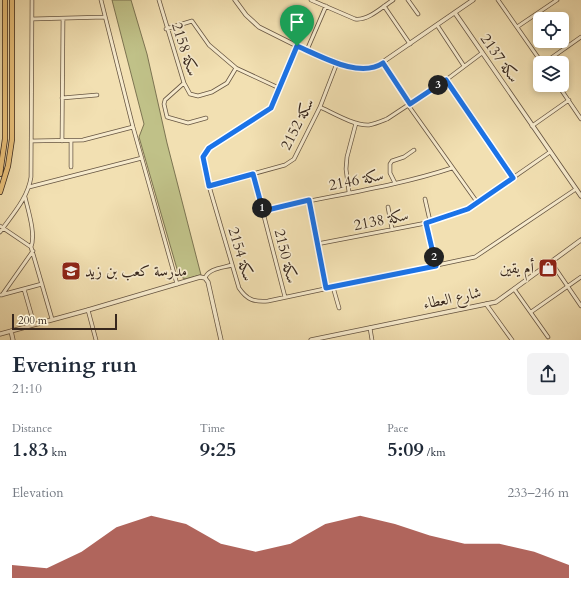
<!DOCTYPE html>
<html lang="en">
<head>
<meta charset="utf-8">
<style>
	:root { --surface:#fff; --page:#f2f2f3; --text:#1f2937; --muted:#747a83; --accent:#8f2418 }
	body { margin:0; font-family:Cardo,Amiri,serif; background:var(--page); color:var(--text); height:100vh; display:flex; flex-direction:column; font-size:15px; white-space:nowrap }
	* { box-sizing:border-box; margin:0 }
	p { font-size:13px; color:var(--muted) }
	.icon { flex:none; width:22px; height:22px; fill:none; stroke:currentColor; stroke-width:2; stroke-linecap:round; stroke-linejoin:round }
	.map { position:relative; height:340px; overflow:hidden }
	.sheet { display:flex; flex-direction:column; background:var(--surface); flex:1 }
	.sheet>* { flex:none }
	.tools { position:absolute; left:533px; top:12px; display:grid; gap:8px }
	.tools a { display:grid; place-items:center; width:36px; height:36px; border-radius:6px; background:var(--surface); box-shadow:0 2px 6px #0003; font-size:20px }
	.scale { position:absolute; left:12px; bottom:10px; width:105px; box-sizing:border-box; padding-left:4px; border:2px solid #37271d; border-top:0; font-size:11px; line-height:14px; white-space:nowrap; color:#37271d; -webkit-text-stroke:3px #f7ebcd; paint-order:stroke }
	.pin { position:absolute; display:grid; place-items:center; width:34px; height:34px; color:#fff; margin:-41px -17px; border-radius:50% 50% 50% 0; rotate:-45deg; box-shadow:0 0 4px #0007 }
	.pin .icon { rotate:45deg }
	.km { position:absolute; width:20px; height:20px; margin:-10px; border-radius:50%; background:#222; color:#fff; font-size:11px; line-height:20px; text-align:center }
	.round { display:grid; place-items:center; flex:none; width:42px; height:42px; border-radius:6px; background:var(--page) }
	.head { display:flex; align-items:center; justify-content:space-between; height:68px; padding:0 12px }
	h1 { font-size:22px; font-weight:600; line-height:30px }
	.figures { display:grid; grid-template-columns:repeat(3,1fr); gap:6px; height:68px; padding:4px 12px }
	.figures div { display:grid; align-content:center }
	.figures b { font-size:20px; font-weight:600 }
	.figures small { font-size:11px; font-weight:400 }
	.figures p { font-size:11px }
	.chart { height:112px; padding:8px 12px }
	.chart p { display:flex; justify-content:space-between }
	.chart svg { width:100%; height:72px; margin-top:4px; fill:var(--accent); opacity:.7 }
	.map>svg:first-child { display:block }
	.green { fill:#c0c188; stroke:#7c7452 }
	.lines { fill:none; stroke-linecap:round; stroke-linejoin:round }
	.minor-casing { stroke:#665542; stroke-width:4.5 }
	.tertiary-casing { stroke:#665542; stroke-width:5 }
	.primary-casing { stroke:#37271d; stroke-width:6 }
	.minor { stroke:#f7ebcd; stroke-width:3 }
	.tertiary { stroke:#f7ebcd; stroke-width:3.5 }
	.primary { stroke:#e9c079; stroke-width:4.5 }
	.route-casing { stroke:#fff; stroke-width:8 }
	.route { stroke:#1a73e8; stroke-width:5 }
	.labels { text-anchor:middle; stroke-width:3.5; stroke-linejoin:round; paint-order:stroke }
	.street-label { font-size:15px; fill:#37271d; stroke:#f7ebcd }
	.poi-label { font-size:15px; fill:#37271d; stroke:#f7ebcd; text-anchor:end }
</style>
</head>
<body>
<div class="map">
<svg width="581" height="340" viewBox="0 0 581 340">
	<rect width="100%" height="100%" fill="#f2e0b2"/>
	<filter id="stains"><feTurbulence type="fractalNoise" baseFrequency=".005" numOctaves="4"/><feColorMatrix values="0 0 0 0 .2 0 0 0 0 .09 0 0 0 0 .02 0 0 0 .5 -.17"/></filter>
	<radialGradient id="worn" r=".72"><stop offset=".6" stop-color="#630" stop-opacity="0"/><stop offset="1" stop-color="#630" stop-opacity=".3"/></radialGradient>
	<!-- green -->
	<path class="green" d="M 112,0 L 131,0 L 147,54 L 167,143 L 201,275 L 185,279 L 179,276 L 139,137 L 144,124 Z"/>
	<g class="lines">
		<!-- minor casing -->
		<g class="minor-casing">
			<path id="minor" d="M 101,0 L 133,127 L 177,284
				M 159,0 L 184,83 L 190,94 L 198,96 L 212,92 L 227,83 L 236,68
				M 311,0 L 355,19 C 368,21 382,7 393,0
				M 408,0 L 418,14
				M 498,0 L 542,63
				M 384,6 L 410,44
				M 32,19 L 105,17
				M 437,25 L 464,66
				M 517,27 L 557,0
				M 166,29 L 192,21 L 209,45 L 236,68 L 279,88
				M 297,46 L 271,108 L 209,148 L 203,157 L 209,186 L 239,288 C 247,300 254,302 268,301 L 475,257 L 576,189
				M 307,50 L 326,6
				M 383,63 L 410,104
				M 544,63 L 581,37
				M 446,80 L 513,178
				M 184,83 L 165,100 L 164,104 L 167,117 L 188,123 L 206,118
				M 558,85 L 581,119
				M 62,98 L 97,95
				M 408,105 L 477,202
				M 320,107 C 333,113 355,126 369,125 C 375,124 382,121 387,119 L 446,80 L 482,53
				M 532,126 L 569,100
				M 31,141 L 83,140 L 133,127
				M 62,141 L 63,19
				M 71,141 L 71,167
				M 253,174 L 285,297
				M 395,183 L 390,173 L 390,164 L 392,161 L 404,157 L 414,150
				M 209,186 L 285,165 L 294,159 L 320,107 L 337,63
				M 29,187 L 142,158
				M 349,192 L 346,169 L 347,157 L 356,123
				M 25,197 C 28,210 36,234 31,247
				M 425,199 L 430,221
				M 309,200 L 326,288
				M 388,207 L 392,229
				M 263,211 C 326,196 391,188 452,168
				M 426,223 L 436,266
				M 0,226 L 31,247 L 52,319
				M 0,232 C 12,215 28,198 31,177 L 32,0
				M 317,244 L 426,223 L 468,209 L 550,152
				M 551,262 L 581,306
				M 205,278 C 209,268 223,268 232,265
				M 333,287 L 339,308
				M 24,289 L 34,324
				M 514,289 L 548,337
				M 1,295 L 42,284
				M 2,295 L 33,251
				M 486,304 L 512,340
				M 88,310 L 96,340
				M 531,312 L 581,277
				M 370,328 L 372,340"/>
		</g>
		<!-- tertiary casing -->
		<g class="tertiary-casing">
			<path id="tertiary" d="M 235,0 L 246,15 L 259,27 L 297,46 L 351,68 L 365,69 L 377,66 L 473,0
				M 455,13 L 581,196
				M 11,331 L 13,340
				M 0,334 L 88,310 L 200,277 L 205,278 L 208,282 L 221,340
				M 311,340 L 496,302 L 514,289 L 581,240"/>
		</g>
		<!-- primary casing -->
		<g class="primary-casing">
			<path id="primary" d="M 0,174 L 5,139 L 5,0
				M 0,192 L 8,166 L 12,139 L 12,0"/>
		</g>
		<!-- minor -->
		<use href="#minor" class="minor"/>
		<!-- tertiary -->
		<use href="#tertiary" class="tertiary"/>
		<!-- primary -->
		<use href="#primary" class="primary"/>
	</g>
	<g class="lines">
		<!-- route casing -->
		<g class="route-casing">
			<path id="route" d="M 297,46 C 321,56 359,79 383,63 L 410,104 L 446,80 L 513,178 L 468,209 L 426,223 L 436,266 L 326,288 L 309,200 L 263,211 L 253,174 L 209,186 L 203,157 L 209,148 L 271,108 Z"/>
		</g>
		<!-- route -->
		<use href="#route" class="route"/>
	</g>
	<!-- icons -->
	<defs>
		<g id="shop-square" transform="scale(1)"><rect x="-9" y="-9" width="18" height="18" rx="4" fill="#8f2418" stroke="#f7ebcd"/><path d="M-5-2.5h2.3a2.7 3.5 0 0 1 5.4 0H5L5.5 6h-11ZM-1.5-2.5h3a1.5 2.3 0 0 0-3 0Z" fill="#fff"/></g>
		<g id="school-square" transform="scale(1)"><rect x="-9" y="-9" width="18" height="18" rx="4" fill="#8f2418" stroke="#f7ebcd"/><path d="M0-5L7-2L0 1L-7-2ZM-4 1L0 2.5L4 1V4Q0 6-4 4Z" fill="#fff"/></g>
	</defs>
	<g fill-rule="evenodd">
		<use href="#shop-square" x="548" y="268"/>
		<use href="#school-square" x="71" y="271"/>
	</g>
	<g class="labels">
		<!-- street labels -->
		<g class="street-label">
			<text transform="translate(185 49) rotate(72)" y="5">سكة 2158</text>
			<text transform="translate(500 58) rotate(55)" y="5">سكة 2137</text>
			<text transform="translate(297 124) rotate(-63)" y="5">سكة 2152</text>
			<text transform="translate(356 180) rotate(-11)" y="5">سكة 2146</text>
			<text transform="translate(381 220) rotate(-11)" y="5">سكة 2138</text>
			<text transform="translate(241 254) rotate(73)" y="5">سكة 2154</text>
			<text transform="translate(286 256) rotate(76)" y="5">سكة 2150</text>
			<text transform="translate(452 298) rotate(-12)" y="5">شارع العطاء</text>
		</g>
		<!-- poi labels -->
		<g class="poi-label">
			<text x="534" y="273">أم يقين</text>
			<text x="85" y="276" text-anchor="start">مدرسة كعب بن زيد</text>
		</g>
	</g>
	<rect width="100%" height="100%" filter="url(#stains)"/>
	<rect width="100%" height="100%" fill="url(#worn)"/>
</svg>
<div class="tools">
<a><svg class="icon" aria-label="locate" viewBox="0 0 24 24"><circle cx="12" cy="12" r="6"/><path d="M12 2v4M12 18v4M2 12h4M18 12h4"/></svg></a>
<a><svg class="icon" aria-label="layers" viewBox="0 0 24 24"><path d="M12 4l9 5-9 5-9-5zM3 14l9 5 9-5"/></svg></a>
</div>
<div class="scale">200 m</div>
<div class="pin" style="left:297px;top:46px;background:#1e9e55"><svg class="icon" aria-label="arrive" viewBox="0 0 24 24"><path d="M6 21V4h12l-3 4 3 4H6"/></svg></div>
<b class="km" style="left:262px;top:208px">1</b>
<b class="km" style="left:434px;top:257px">2</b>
<b class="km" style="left:438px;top:85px">3</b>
</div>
<section class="sheet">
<div class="head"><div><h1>Evening run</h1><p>21:10</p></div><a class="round"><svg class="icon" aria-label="share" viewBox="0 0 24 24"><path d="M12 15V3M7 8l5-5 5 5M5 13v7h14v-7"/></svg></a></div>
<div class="figures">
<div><p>Distance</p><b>1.83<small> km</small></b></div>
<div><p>Time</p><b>9:25</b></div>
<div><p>Pace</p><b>5:09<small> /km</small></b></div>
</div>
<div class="chart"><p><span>Elevation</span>233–246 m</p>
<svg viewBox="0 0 160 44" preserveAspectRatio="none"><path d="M0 44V36L10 38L20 28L30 13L40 6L50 11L60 23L70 28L80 23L90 11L100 6L110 11L120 18L130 23L140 23L150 28L160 36V44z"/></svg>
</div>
</section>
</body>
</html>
